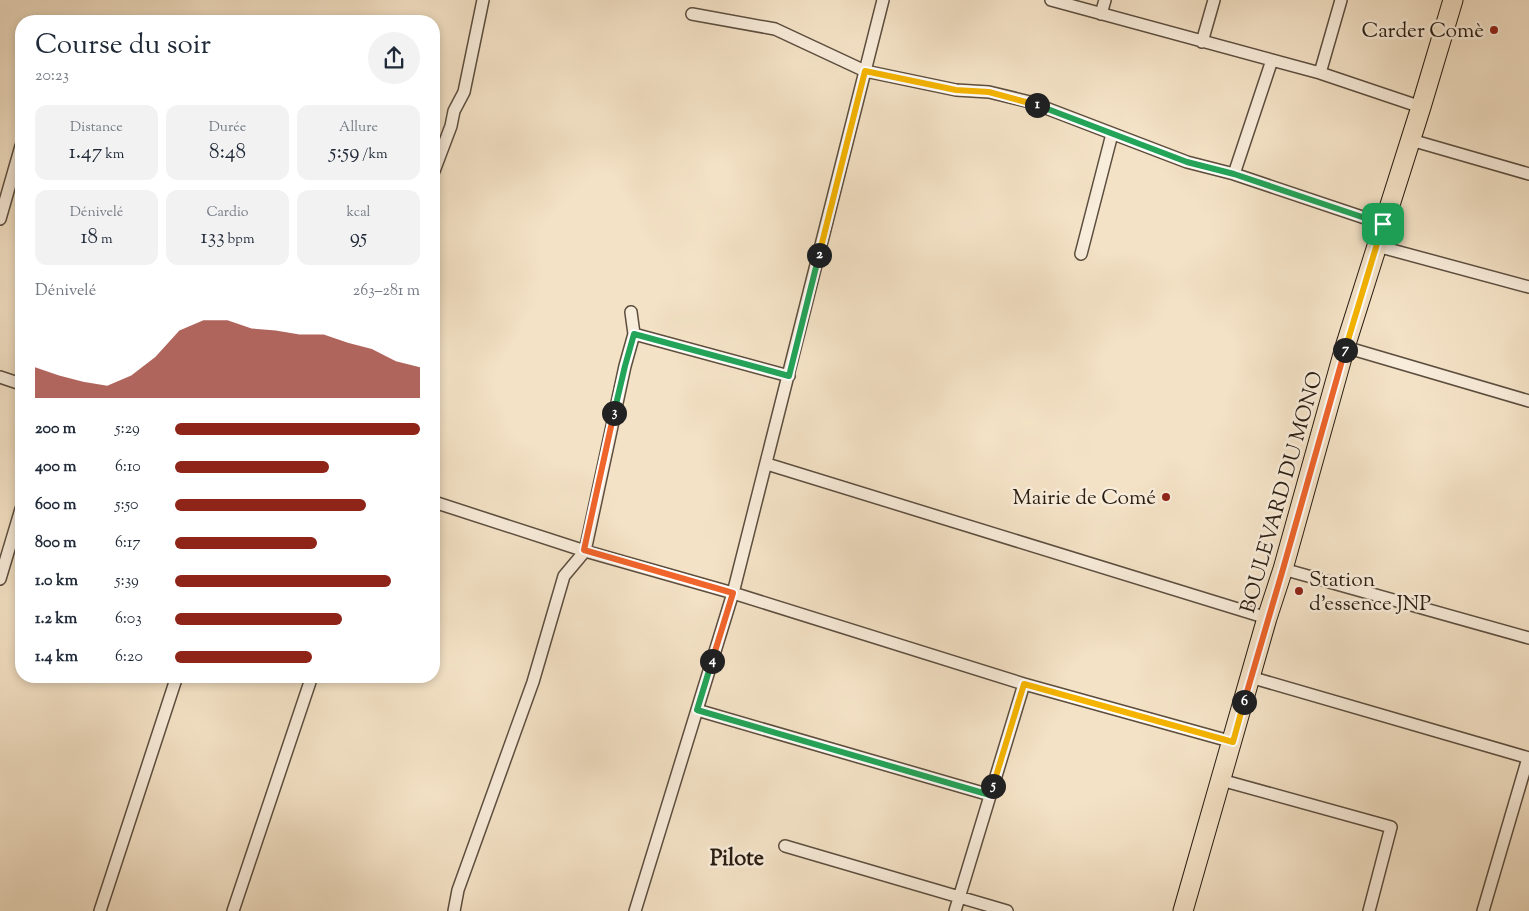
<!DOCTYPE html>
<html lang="fr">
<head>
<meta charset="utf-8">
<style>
	:root { --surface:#fff; --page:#f2f2f3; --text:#1f2937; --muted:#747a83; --accent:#8f2418 }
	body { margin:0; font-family:"Sorts Mill Goudy",serif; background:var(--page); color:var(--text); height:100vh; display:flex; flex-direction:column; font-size:19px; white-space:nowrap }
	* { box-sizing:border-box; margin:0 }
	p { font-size:16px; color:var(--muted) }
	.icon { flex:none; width:28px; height:28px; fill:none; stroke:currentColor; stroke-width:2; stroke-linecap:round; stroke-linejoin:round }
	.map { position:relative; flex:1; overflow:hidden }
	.panel { position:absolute; left:15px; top:15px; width:425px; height:668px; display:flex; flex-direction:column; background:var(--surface); border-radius:20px; box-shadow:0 2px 8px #0003 }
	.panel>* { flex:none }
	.pin { position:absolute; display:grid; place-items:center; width:42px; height:42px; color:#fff; margin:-21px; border-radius:10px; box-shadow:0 2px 8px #0006 }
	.km { position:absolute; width:25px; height:25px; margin:-12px; border-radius:50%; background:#222; color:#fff; font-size:14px; line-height:25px; text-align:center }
	.round { display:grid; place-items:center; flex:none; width:52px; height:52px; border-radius:26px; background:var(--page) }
	.headline { display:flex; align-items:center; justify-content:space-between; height:85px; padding:0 20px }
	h1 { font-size:28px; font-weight:600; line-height:38px }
	.metrics { display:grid; grid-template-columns:repeat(3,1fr); gap:8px; height:85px; padding:5px 20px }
	.metrics div { display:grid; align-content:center; border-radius:12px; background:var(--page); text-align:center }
	.metrics b { font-size:21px; font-weight:600 }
	.metrics small { font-size:14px; font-weight:400 }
	.metrics p { font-size:14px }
	.chart { height:140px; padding:10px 20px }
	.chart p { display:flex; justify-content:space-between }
	.chart svg { width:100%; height:90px; margin-top:5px; fill:var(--accent); opacity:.7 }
	ul { padding:0 20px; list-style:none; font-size:16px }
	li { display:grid; grid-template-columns:80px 60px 1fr; align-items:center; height:38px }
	li i { height:12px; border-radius:6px; background:var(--accent) }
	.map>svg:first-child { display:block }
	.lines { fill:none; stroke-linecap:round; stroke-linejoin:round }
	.street-casing { stroke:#5c4e3f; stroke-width:14 }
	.primary-casing { stroke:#291d12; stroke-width:21 }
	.street { stroke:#f8ecda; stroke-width:11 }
	.primary { stroke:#f4e2c6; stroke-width:19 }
	.split-1-casing { stroke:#fff; stroke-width:10 }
	.split-2-casing { stroke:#fff; stroke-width:10 }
	.split-3-casing { stroke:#fff; stroke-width:10 }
	.split-4-casing { stroke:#fff; stroke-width:10 }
	.split-5-casing { stroke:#fff; stroke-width:10 }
	.split-6-casing { stroke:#fff; stroke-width:10 }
	.split-7-casing { stroke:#fff; stroke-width:10 }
	.split-8-casing { stroke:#fff; stroke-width:10 }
	.split-1 { stroke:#22a559; stroke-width:6 }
	.split-2 { stroke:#f5b400; stroke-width:6 }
	.split-3 { stroke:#22a559; stroke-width:6 }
	.split-4 { stroke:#f0652b; stroke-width:6 }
	.split-5 { stroke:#22a559; stroke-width:6 }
	.split-6 { stroke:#f5b400; stroke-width:6 }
	.split-7 { stroke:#f0652b; stroke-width:6 }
	.split-8 { stroke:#f5b400; stroke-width:6 }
	.poi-dot { fill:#8f2418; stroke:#f8ecda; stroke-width:2 }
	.labels { text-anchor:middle; stroke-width:5; stroke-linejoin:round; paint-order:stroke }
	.poi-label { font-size:21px; fill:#291d12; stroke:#f8ecda; text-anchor:end }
	.street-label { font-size:21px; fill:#291d12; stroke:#f8ecda }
	.neighbourhood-label { font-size:22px; font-weight:bold; fill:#291d12; stroke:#f8ecda }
</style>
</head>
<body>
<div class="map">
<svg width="1529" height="911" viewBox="0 0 1529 911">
	<rect width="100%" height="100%" fill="#f4e2c6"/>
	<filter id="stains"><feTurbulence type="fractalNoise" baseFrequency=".004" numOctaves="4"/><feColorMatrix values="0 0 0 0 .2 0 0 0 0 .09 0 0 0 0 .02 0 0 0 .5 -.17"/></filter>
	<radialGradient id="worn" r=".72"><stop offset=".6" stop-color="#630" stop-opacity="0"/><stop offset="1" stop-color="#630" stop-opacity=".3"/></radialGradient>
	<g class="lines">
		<!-- street casing -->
		<g class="street-casing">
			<path id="street" d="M 1051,0 L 1320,73 L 1421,107
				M 692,14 L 775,29 L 865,71 L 956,90 L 989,92 L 1030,102 L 1187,162 L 1234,174 L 1383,224
				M 1101,14 L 1105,0
				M 1202,42 L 1214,0
				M 1320,73 L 1341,0
				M 1411,140 L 1529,174
				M 434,171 L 451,126 L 454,111 L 464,92 L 483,0
				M 1234,174 L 1272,60
				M 0,219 L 21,146
				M 1377,246 L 1529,287
				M 1081,254 L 1112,134
				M 634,334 L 789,376
				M 1345,347 L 1529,401
				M 0,377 L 21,384
				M 767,464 L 1267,618
				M 434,502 L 585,551 L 733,593 L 1024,684 L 1233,742
				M 1283,569 L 1529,638
				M 0,579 L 21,509
				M 1250,677 L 1529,758
				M 697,710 L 990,795
				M 1221,780 L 1391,827 L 1369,911
				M 785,846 L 1007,911
				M 100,911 L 177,676
				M 233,911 L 312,676
				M 454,911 L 458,890 L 533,682 L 564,576 L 585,551 L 625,366 L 634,334 L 631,312
				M 635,911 L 733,593 L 883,0
				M 955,911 L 1024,684
				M 1483,911 L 1528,758"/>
		</g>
		<!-- primary casing -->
		<g class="primary-casing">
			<path id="primary" d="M 1183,911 L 1267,618 L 1283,569 L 1345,347 L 1421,107 L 1453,0"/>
		</g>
		<!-- street -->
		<use href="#street" class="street"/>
		<!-- primary -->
		<use href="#primary" class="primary"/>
	</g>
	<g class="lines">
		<!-- split-1 casing -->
		<g class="split-1-casing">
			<path id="split-1" d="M 1037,105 L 1187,162 L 1234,174 L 1383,224"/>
		</g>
		<!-- split-2 casing -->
		<g class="split-2-casing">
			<path id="split-2" d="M 819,255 L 865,71 L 956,90 L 989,92 L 1037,105"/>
		</g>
		<!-- split-3 casing -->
		<g class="split-3-casing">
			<path id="split-3" d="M 614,413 L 625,366 L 634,334 L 789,376 L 819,255"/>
		</g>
		<!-- split-4 casing -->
		<g class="split-4-casing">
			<path id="split-4" d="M 614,413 L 584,550 L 733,593 L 712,661"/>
		</g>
		<!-- split-5 casing -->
		<g class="split-5-casing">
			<path id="split-5" d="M 712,661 L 697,710 L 990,795 L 993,786"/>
		</g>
		<!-- split-6 casing -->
		<g class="split-6-casing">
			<path id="split-6" d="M 993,786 L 1024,684 L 1233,742 L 1244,702"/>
		</g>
		<!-- split-7 casing -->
		<g class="split-7-casing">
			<path id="split-7" d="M 1244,702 L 1283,569 L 1345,350"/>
		</g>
		<!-- split-8 casing -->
		<g class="split-8-casing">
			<path id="split-8" d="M 1345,350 L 1383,224"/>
		</g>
		<!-- split-1 -->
		<use href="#split-1" class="split-1"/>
		<!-- split-2 -->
		<use href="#split-2" class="split-2"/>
		<!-- split-3 -->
		<use href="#split-3" class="split-3"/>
		<!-- split-4 -->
		<use href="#split-4" class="split-4"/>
		<!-- split-5 -->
		<use href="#split-5" class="split-5"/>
		<!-- split-6 -->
		<use href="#split-6" class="split-6"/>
		<!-- split-7 -->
		<use href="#split-7" class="split-7"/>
		<!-- split-8 -->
		<use href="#split-8" class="split-8"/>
	</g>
	<!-- markers -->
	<g class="poi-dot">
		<circle cx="1494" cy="30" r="5"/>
		<circle cx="1166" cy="497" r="5"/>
		<circle cx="1299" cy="591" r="5"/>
	</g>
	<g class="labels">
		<!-- poi labels -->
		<g class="poi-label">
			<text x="1484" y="37">Carder Comè</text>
			<text x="1156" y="504">Mairie de Comé</text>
			<text x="1309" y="586" text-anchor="start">Station<tspan x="1309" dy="24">d'essence JNP</tspan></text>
		</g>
		<!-- street labels -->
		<g class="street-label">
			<text transform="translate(1281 492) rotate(-74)" y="7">BOULEVARD DU MONO</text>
		</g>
		<!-- neighbourhood labels -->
		<g class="neighbourhood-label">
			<text x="737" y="865">Pilote</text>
		</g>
	</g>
	<rect width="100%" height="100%" filter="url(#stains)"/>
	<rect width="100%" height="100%" fill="url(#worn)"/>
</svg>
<div class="pin" style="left:1383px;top:224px;background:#1e9e55"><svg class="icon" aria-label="arrive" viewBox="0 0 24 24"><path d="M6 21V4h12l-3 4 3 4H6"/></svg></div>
<b class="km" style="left:1037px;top:105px">1</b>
<b class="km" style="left:819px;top:255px">2</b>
<b class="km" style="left:614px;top:413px">3</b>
<b class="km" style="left:712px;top:661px">4</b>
<b class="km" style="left:993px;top:786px">5</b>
<b class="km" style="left:1244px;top:702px">6</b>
<b class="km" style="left:1345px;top:350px">7</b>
<section class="panel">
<div class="headline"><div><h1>Course du soir</h1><p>20:23</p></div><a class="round"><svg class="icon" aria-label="share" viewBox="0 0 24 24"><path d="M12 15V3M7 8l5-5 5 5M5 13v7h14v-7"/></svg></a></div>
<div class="metrics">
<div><p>Distance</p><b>1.47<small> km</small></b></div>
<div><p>Durée</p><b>8:48</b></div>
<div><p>Allure</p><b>5:59<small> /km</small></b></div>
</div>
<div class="metrics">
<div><p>Dénivelé</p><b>18<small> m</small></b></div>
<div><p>Cardio</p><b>133<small> bpm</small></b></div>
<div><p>kcal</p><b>95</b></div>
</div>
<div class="chart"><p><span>Dénivelé</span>263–281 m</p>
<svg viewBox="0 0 160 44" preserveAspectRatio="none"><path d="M0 44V29L10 33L20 36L30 38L40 33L50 24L60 11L70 6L80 6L90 10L100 11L110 13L120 13L130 17L140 20L150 26L160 29V44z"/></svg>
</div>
<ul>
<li><b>200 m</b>5:29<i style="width:100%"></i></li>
<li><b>400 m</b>6:10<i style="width:63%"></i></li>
<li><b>600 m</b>5:50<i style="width:78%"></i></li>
<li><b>800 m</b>6:17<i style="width:58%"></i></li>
<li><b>1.0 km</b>5:39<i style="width:88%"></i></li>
<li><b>1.2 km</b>6:03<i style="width:68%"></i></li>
<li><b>1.4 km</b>6:20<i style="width:56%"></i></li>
</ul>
</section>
</div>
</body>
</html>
